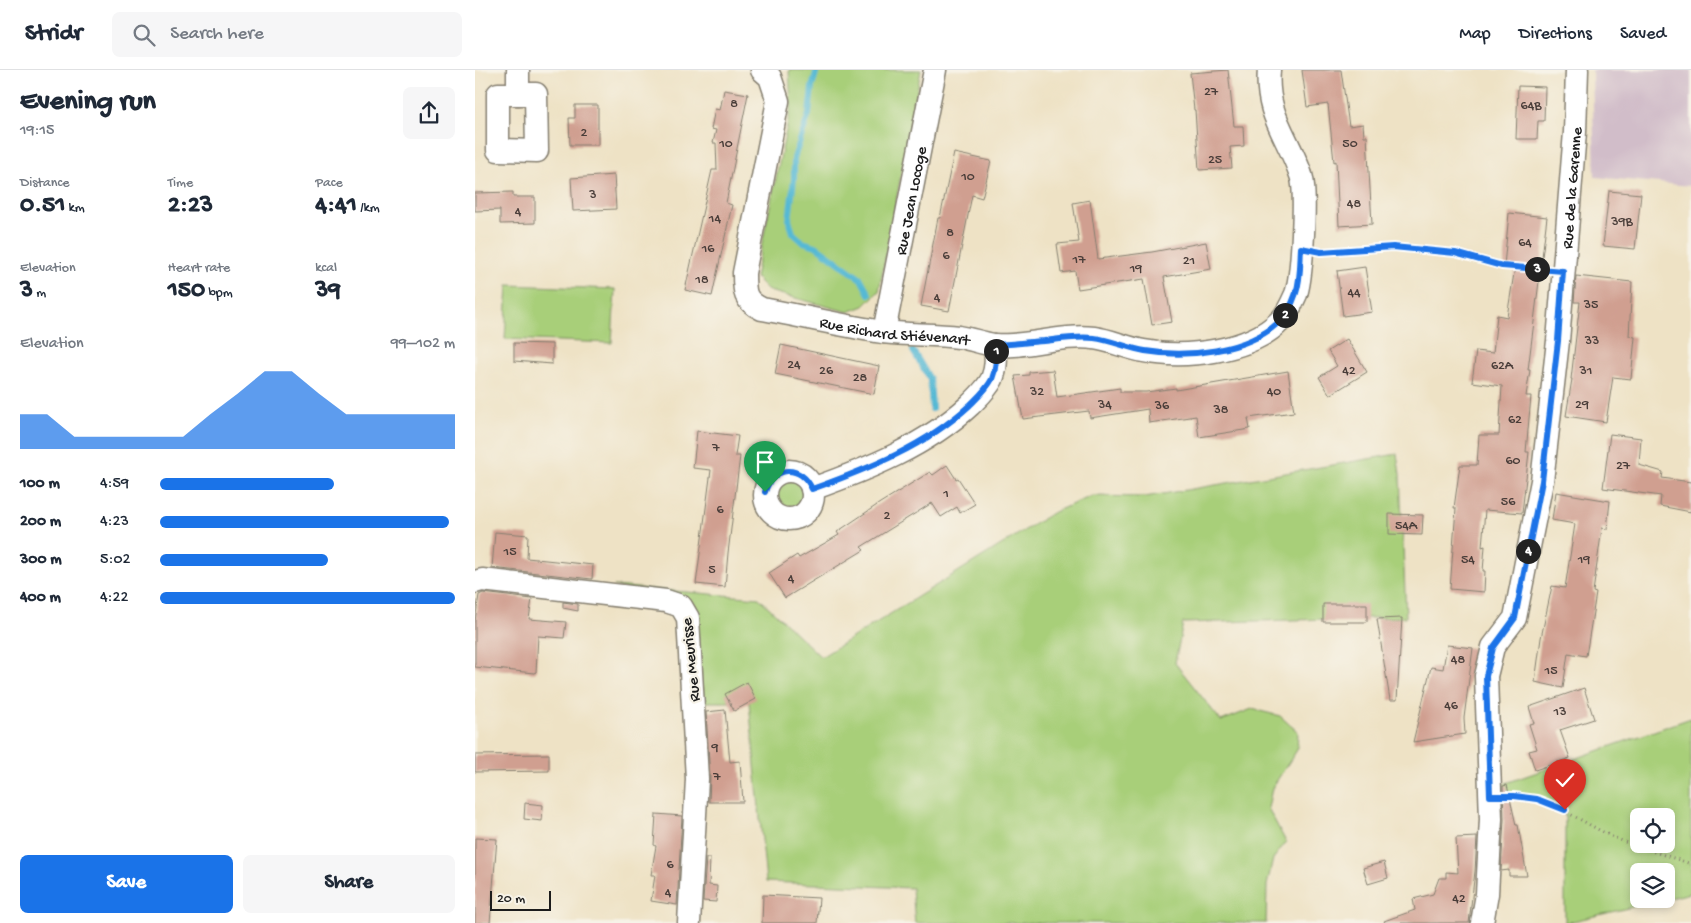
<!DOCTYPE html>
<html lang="en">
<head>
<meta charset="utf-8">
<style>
	:root { --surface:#fff; --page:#f6f6f7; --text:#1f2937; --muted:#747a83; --line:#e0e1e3; --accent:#1a73e8 }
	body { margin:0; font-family:"Gochi Hand",sans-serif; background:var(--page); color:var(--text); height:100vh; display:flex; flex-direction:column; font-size:19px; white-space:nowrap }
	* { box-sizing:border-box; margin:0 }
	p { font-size:16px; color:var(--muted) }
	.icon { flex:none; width:28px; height:28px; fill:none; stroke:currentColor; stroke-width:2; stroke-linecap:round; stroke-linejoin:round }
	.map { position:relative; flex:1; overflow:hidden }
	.side { display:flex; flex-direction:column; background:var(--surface); width:475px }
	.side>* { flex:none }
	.buttons { position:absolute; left:1155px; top:738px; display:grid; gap:10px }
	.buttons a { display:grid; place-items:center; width:45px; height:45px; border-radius:8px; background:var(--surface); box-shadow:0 2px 8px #0003; font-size:25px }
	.scale { position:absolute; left:15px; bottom:12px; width:61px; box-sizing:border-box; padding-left:5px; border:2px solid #1c1c1c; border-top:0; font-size:14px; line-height:18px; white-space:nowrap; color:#1c1c1c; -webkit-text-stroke:4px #f7f3e8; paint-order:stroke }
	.pin { position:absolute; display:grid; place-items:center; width:42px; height:42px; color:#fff; margin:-51px -21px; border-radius:50% 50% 50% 0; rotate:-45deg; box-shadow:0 0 5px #0007 }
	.pin .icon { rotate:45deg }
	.km { position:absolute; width:25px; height:25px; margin:-12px; border-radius:50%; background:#222; color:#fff; font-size:14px; line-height:25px; text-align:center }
	.round { display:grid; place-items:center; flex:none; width:52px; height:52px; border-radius:8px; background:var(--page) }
	.overview { display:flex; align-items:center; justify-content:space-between; height:85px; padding:0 20px }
	h1 { font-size:28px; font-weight:700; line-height:38px }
	.stats { display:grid; grid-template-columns:repeat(3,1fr); gap:8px; height:85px; padding:5px 20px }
	.stats div { display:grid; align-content:center }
	.stats b { font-size:25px; font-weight:700 }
	.stats small { font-size:14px; font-weight:400 }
	.stats p { font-size:14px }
	.chart { height:140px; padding:10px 20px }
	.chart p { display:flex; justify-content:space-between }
	.chart svg { width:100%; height:90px; margin-top:5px; fill:var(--accent); opacity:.7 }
	.primary-button { display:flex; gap:10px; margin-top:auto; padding:10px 20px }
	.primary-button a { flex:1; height:58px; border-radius:8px; background:var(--accent); color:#fff; font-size:20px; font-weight:700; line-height:58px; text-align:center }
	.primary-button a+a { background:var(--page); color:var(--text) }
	ul { padding:0 20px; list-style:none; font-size:16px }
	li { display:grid; grid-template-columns:80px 60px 1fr; align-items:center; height:38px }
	li i { height:12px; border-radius:6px; background:var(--accent) }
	header { display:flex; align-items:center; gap:30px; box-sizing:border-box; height:70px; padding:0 25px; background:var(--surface); border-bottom:1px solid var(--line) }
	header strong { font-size:24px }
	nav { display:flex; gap:28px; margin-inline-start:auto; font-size:18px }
	.search { width:350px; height:45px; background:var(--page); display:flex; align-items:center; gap:12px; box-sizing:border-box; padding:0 18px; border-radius:8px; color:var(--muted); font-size:19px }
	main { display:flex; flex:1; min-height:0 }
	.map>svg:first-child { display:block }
	.industrial { fill:#d1bdc9 }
	.green { fill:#a8cf79; stroke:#62764a; fill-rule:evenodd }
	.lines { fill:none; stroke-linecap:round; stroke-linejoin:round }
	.stream { stroke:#56b9d4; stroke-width:6 }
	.building { fill:#d09f90 }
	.minor-casing { stroke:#857f70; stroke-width:25 }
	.path { stroke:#857f70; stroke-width:3; stroke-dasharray:1 4; stroke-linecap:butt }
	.minor { stroke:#fff; stroke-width:22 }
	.route-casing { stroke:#fff; stroke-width:10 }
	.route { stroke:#1a73e8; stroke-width:6 }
	.labels { text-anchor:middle; stroke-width:4.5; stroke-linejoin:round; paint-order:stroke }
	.number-label { font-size:14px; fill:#493d39 }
	.street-label { font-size:16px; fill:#1c1c1c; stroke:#f7f3e8 }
</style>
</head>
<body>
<header>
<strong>Stridr</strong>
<div class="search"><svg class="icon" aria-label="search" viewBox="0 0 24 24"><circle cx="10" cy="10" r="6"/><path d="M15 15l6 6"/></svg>Search here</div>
<nav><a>Map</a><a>Directions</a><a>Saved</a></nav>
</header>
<main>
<section class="side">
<div class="overview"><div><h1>Evening run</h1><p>19:15</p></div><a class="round"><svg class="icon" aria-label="share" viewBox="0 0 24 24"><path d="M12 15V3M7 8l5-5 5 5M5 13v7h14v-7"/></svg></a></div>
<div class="stats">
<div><p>Distance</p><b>0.51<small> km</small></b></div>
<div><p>Time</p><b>2:23</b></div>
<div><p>Pace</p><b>4:41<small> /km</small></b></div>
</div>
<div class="stats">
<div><p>Elevation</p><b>3<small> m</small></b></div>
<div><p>Heart rate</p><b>150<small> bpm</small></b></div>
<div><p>kcal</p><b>39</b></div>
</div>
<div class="chart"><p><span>Elevation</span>99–102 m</p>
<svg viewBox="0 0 160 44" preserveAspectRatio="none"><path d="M0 44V27L10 27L20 38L30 38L40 38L50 38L60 38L70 27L80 17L90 6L100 6L110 17L120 27L130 27L140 27L150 27L160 27V44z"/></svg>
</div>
<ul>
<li><b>100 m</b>4:59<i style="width:59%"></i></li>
<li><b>200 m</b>4:23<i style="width:98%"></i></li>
<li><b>300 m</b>5:02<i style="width:57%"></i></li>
<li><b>400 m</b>4:22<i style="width:100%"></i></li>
</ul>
<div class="primary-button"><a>Save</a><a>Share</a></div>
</section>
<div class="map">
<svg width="1216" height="853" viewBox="0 0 1216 853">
	<rect width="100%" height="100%" fill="#f7f3e8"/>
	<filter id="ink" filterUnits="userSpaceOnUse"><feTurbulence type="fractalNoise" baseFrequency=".02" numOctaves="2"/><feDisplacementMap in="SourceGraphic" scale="10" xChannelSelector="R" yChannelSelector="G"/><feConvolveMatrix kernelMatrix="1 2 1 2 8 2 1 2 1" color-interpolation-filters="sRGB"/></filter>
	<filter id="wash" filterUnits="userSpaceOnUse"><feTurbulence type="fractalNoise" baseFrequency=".0096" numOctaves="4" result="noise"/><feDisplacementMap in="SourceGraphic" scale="20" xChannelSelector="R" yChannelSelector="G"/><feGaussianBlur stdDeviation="1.12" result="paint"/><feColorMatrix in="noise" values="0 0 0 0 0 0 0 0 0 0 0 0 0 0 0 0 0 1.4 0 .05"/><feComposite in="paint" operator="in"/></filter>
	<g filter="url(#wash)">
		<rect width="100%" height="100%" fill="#eee2c5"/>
		<!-- industrial -->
		<path class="industrial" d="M 1117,0 L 1216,0 L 1216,116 L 1120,107 Z"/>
		<!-- green -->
		<path class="green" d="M 314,0 L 446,0 L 404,221 L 389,236 L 373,242 L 294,221 L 280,207 L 316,37 Z
			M 33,215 L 140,219 L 137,273 L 30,269 Z
			M 922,384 L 925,404 L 931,547 L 708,553 L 700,593 L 746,651 L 777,639 L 805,646 L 823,662 L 822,680 L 797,718 L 793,738 L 811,772 L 798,789 L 792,815 L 791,853 L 440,853 L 437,818 L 291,812 L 274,632 L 219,632 L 206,536 L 139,516 L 284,528 L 346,587 L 579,442 L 617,426 L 670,427 Z
			M297 425a17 17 0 1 1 34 0a17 17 0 1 1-34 0Z
			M 1216,648 L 1216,823 L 1090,853 L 1090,741 L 1062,729 L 1039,726 L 1015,726 L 1014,719 ZM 1164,746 L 1191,746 L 1191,774 L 1164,774 ZM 1164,801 L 1191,801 L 1191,829 L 1164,829 Z"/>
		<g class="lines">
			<!-- stream -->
			<path class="stream" d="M 342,0 L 337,17 L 334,44 L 319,88 L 319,109 L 314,150 L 318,163 L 328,172 L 341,176 L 386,209 L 394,224
				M 438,281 L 455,309 L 457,339"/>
		</g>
		<g id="blocks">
			<!-- building -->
			<path class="building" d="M 753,0 L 759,56 L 768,56 L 769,76 L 755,77 L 757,98 L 724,100 L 720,40 L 719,40 L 715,3 Z
				M 827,0 L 866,0 L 874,56 L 888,54 L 889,66 L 892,66 L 897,154 L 864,156 L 861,91 L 859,92 L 853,34 L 832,37 Z
				M 1043,16 L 1070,17 L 1069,51 L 1063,51 L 1062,69 L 1041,69 Z
				M 249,20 L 273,24 L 251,133 L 257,135 L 237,226 L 210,220 L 237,100 L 242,100 L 241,73 L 238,73 L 241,60 L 236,59 L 240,39 L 245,40 Z
				M 100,35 L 123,35 L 123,75 L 95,75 L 94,48 L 100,48 Z
				M 479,83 L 516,91 L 507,128 L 497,125 L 474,241 L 446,236 L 463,148 L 465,148 Z
				M 139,105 L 141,139 L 98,141 L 96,108 Z
				M 1134,121 L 1166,124 L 1160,179 L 1128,176 Z
				M 38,122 L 38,127 L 60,127 L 60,153 L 25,154 L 25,140 L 0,141 L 0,123 Z
				M 615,130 L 623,189 L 677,182 L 731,172 L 736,199 L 689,207 L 697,252 L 677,255 L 669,209 L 603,219 L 600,201 L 586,203 L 582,174 L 604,172 L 598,133 Z
				M 1034,143 L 1072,147 L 1053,300 L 1055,300 L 1051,326 L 1056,326 L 1051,382 L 1054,382 L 1047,443 L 1010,440 L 1007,477 L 1010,476 L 1008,501 L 1010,501 L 1009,522 L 975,519 L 981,438 L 979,438 L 985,395 L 1002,395 L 1004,365 L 1024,365 L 1027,316 L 997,312 L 1001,281 L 1018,283 L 1022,245 L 1032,247 L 1040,197 L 1029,196 Z
				M 890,197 L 897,242 L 868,246 L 862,201 Z
				M 1101,206 L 1157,212 L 1154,266 L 1160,267 L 1156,309 L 1138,307 L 1131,352 L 1091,346 L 1097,309 L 1096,309 L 1105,232 L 1099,232 Z
				M 872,269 L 892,302 L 855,325 L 844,307 L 862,296 L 853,281 Z
				M 39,273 L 77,274 L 77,294 L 39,291 Z
				M 306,275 L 404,296 L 399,324 L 300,304 Z
				M 578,300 L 582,327 L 645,318 L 645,322 L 671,322 L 701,318 L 701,320 L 813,301 L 819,342 L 773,348 L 775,359 L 724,367 L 721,346 L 674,353 L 673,339 L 615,348 L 614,341 L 548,349 L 540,306 L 554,305 L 554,302 Z
				M 222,361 L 263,366 L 260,386 L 265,386 L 253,483 L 250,517 L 221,514 L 236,400 L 218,398 Z
				M 1135,364 L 1166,368 L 1164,395 L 1188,402 L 1187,408 L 1216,412 L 1216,442 L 1185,436 L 1186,426 L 1128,418 Z
				M 472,395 L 481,409 L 483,408 L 500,434 L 485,443 L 482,437 L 466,447 L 457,433 L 386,477 L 389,480 L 310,528 L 294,503 L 322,485 L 324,488 L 364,465 L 362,462 L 405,433 L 455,402 L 458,405 Z
				M 1081,422 L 1135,431 L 1132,459 L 1127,458 L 1118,522 L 1121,523 L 1111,586 L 1093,583 L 1088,618 L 1060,612 L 1066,568 L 1077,516 L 1090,518 L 1100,454 L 1077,450 Z
				M 914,444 L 948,445 L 947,465 L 914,464 Z
				M 20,462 L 53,465 L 52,488 L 118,495 L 117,509 L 17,498 Z
				M 8,523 L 57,529 L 54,549 L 91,552 L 89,568 L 63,566 L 61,602 L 59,603 L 0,597 L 0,551 L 4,525 Z
				M 88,532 L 103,534 L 103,541 L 88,538 Z
				M 848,534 L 892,534 L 892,552 L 848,552 Z
				M 927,548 L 922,630 L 915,630 L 902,549 Z
				M 972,575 L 998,578 L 989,648 L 990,664 L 938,672 L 956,597 L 968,599 Z
				M 272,612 L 281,629 L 259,641 L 250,624 Z
				M 1109,618 L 1119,649 L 1085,660 L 1095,688 L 1060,700 L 1054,681 L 1062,679 L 1054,654 L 1059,653 L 1054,637 Z
				M 250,640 L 255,692 L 265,691 L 268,732 L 234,732 L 235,708 L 231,642 Z
				M 74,684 L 74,701 L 0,702 L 0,685 Z
				M 1032,715 L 1041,755 L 1043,755 L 1052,806 L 1034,806 L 1034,800 L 1026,801 L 1029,750 L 1028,716 Z
				M 50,733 L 68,735 L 67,751 L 49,749 Z
				M 181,744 L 207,746 L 202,835 L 176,831 L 180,805 L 176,805 L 181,776 L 179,775 Z
				M 1002,767 L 1000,801 L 994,853 L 910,853 L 909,851 L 940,840 L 938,829 L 958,824 L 964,808 L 971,808 L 971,802 L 983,803 L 981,768 Z
				M 0,768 L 22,769 L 15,853 L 0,853 Z
				M 231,788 L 235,788 L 234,815 L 242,816 L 241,832 L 228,831 Z
				M 909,792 L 913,808 L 893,814 L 888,798 Z
				M 288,825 L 344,828 L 342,853 L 287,853 Z"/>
		</g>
	</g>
	<g filter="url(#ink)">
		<use href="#blocks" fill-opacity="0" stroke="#857f70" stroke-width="1"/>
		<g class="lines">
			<!-- minor casing -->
			<g class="minor-casing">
				<g id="minor">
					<path id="s1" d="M 287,0 L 295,7 L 303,31 L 269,203 C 269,222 269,231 287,239 C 327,246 368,256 408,262 C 433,265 459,264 484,267 C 496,269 507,273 519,275 C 551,278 586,264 619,268 C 635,270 652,278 669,281 C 709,289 775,282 805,251 C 812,245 817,233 821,224 C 827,207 832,121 826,105 C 813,66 790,45 794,0"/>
					<path d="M 23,24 L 61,24 L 62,81 L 23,80 Z"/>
					<path d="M 43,24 L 43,0"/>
					<path id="s2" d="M 409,262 L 460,0"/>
					<circle cx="314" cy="425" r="24"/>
					<path d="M 337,419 C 393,399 451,376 495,335 C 503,327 512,319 517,309 C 522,297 521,287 520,275"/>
					<path d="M 0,512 L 7,510 L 191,531 L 206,536 L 213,548 L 222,709 L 214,853"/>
					<path id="s3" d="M 1007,853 L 1012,824 L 1016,749 L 1011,606 L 1018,577 L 1040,548 L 1067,411 L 1083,271 L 1100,62 L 1102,0"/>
				</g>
			</g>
			<!-- path -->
			<path class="path" d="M 846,182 L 918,177 L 980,183 L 1027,196 L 1068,199
				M 1035,726 C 1079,727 1111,757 1150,772 C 1171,780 1194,786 1216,794"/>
			<!-- minor -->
			<use href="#minor" class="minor"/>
		</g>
	</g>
	<g class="lines" filter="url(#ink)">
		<!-- route casing -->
		<g class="route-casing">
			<path id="route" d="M 290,422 C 298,395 326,394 337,419 C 393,399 451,376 495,335 C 503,327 512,319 517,309 C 522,297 521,287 520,275 C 537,274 553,272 569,271 C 585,269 603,266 619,268 C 636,270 653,278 670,281 C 712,288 772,282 804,252 C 812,245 818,232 821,223 C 826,208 825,192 826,178 L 846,182 L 918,177 L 980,183 L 1027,196 L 1088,201 L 1083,271 L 1067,411 L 1040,548 L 1018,578 L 1011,606 L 1015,726 L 1039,726 L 1062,729 L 1090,740"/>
		</g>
		<!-- route -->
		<use href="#route" class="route"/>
	</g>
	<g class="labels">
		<!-- number labels -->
		<g class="number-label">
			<text x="736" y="25">27</text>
			<text x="259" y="37">8</text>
			<text x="1056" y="39">64B</text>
			<text x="109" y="66">2</text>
			<text x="251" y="77">10</text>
			<text x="875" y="77">50</text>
			<text x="740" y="93">25</text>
			<text x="493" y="110">10</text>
			<text x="118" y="128">3</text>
			<text x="879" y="137">48</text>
			<text x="43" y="145">4</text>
			<text x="240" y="152">14</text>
			<text x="1147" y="155">39B</text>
			<text x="475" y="166">8</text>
			<text x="1050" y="176">64</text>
			<text x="233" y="182">16</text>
			<text x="471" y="189">6</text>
			<text x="604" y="193">17</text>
			<text x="714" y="194">21</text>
			<text x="661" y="202">19</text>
			<text x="227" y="213">18</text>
			<text x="879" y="226">44</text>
			<text x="462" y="231">4</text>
			<text x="1116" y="238">35</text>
			<text x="1117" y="274">33</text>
			<text x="319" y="298">24</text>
			<text x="1027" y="299">62A</text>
			<text x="351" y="304">26</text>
			<text x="874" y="304">42</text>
			<text x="1111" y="304">31</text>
			<text x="385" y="311">28</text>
			<text x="562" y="325">32</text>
			<text x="799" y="325">40</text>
			<text x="630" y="338">34</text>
			<text x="1107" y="338">29</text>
			<text x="687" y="339">36</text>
			<text x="746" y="343">38</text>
			<text x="1040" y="353">62</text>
			<text x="241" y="381">7</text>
			<text x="1038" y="394">60</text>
			<text x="1148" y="399">27</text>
			<text x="471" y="427">1</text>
			<text x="1033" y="435">56</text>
			<text x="245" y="443">6</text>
			<text x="412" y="449">2</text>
			<text x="931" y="459">54A</text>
			<text x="35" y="485">15</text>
			<text x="993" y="493">54</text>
			<text x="1109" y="493">19</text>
			<text x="237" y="503">5</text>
			<text x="316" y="512">4</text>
			<text x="983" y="593">48</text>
			<text x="1076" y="604">15</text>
			<text x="976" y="639">46</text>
			<text x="1085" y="645">13</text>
			<text x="240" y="681">9</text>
			<text x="242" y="710">7</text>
			<text x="195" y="798">6</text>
			<text x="193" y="826">4</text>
			<text x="984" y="832">42</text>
		</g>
		<!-- street labels -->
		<g class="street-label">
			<text dy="6" stroke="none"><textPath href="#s3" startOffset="748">Rue de la Garenne</textPath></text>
			<text dy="6" stroke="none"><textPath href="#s2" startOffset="134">Rue Jean Locoge</textPath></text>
			<text dy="6" stroke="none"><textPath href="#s1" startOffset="390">Rue Richard Stiévenart</textPath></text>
			<text transform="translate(214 590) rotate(-96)" y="6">Rue Meurisse</text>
		</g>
	</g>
</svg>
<div class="buttons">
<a><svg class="icon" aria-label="locate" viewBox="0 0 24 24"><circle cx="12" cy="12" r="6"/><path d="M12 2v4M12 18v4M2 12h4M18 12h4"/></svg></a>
<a><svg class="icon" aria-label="layers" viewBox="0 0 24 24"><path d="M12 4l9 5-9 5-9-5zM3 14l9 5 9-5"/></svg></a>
</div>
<div class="scale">20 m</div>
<div class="pin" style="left:290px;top:422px;background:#1e9e55"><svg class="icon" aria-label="arrive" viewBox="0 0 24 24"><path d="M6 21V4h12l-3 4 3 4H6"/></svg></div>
<div class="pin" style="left:1090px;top:740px;background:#d93025"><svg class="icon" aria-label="check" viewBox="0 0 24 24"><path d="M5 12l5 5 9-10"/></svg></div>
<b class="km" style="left:521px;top:281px">1</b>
<b class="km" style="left:810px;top:245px">2</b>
<b class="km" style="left:1062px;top:199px">3</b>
<b class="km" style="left:1053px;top:481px">4</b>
</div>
</main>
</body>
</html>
